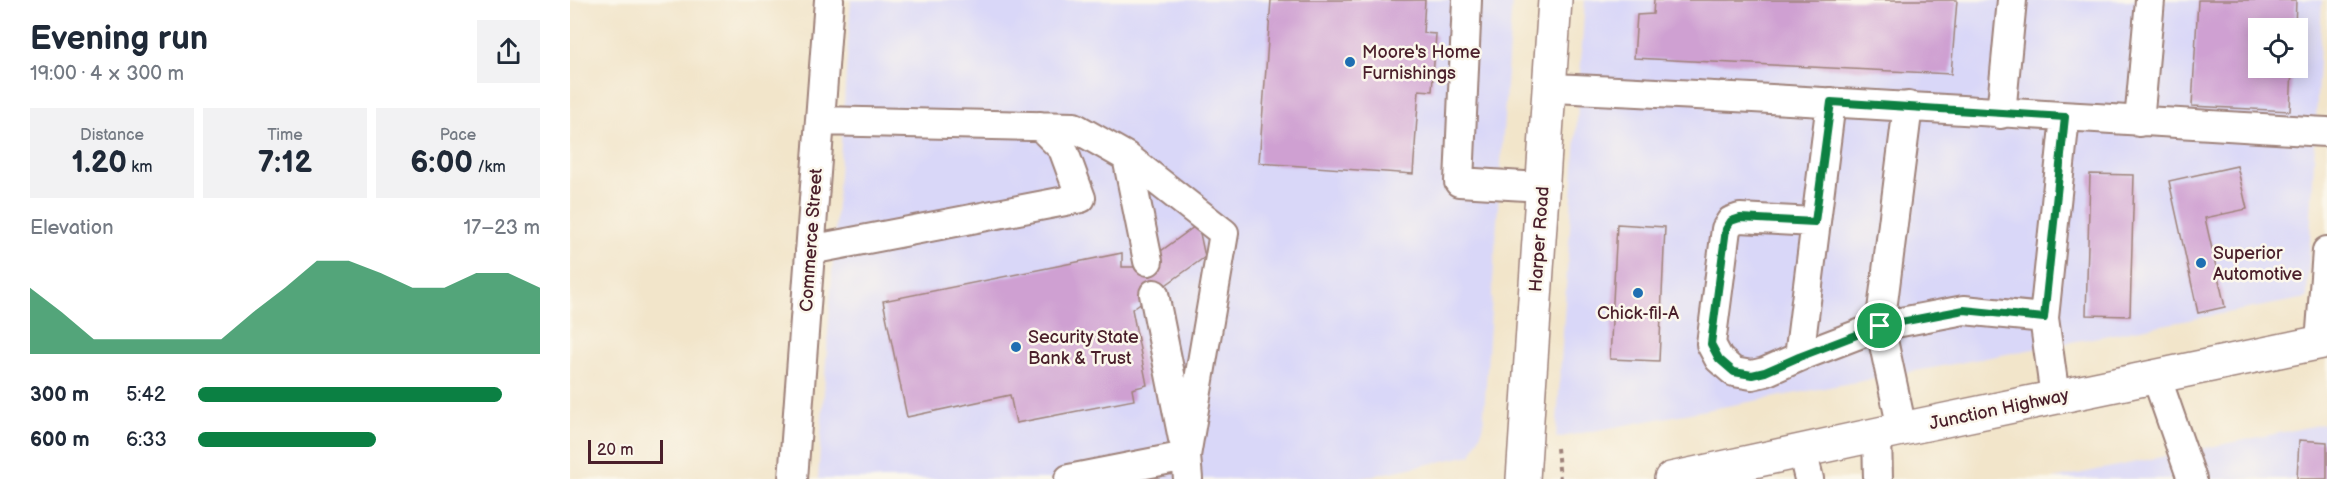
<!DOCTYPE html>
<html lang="en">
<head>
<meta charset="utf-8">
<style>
	:root { --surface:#fff; --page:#f2f2f3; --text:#1f2937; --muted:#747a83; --accent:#0b8043 }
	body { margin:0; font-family:"Balsamiq Sans",sans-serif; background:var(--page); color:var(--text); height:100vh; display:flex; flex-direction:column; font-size:22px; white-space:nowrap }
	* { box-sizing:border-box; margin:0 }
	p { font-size:20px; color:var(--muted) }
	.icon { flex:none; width:33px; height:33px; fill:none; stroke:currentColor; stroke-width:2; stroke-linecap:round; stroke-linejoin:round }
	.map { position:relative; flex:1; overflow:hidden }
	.panel { display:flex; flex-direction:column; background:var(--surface); width:570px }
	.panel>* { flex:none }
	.controls { position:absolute; left:1678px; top:18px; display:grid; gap:12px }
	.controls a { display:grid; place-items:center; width:60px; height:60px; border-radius:0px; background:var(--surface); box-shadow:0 3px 15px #0003; font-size:30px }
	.scale { position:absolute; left:18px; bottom:15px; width:75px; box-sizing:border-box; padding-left:6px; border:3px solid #4a1f2b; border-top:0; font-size:16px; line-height:21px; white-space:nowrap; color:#4a1f2b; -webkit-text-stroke:4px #fbf7ec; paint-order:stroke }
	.pin { position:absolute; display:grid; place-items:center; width:51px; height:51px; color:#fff; margin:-26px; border:3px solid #fff; border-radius:50%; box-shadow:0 2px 6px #0007 }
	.round { display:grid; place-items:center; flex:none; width:63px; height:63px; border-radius:0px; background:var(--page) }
	.summary { display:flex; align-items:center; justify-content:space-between; height:102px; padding:0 30px }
	h1 { font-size:33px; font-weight:700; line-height:45px }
	.metrics { display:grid; grid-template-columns:repeat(3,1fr); gap:9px; height:102px; padding:6px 30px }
	.metrics div { display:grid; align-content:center; border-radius:0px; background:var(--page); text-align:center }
	.metrics b { font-size:30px; font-weight:700 }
	.metrics small { font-size:16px; font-weight:400 }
	.metrics p { font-size:16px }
	.chart { height:168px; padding:12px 30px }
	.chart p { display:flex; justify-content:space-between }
	.chart svg { width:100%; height:108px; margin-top:6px; fill:var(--accent); opacity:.7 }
	ul { padding:0 30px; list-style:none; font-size:20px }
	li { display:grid; grid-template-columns:96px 72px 1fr; align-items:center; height:45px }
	li i { height:15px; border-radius:8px; background:var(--accent) }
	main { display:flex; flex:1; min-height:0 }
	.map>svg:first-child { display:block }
	.built { fill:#d9d7f8; fill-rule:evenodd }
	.building { fill:#cfa0d2 }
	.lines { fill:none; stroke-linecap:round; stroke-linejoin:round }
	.minor-casing { stroke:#9e827a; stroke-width:32 }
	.major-casing { stroke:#9e827a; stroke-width:36 }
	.path { stroke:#9e827a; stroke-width:4; stroke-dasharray:4.5 4.5; stroke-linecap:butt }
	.minor { stroke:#fff; stroke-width:28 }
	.major { stroke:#fff; stroke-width:33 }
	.route-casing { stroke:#fff; stroke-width:12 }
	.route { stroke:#0b8043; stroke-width:8 }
	.poi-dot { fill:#1f6fb2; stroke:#fbf7ec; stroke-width:2 }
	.labels { text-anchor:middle; stroke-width:5; stroke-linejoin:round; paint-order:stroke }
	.poi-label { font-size:18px; fill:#4a1f2b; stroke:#fbf7ec; text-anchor:start }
	.street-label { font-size:18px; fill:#4a1f2b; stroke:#fbf7ec }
</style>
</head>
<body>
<main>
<section class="panel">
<div class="summary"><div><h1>Evening run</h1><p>19:00 · 4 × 300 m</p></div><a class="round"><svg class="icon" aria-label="share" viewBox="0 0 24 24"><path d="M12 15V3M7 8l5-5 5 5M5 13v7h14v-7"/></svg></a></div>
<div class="metrics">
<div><p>Distance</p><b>1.20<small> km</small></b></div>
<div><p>Time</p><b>7:12</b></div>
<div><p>Pace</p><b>6:00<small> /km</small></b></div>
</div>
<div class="chart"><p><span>Elevation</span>17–23 m</p>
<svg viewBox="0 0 160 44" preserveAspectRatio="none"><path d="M0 44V17L10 27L20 38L30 38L40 38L50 38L60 38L70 27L80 17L90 6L100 6L110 11L120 17L130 17L140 11L150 11L160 17V44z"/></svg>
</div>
<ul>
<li><b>300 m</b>5:42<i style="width:89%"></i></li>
<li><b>600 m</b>6:33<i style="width:52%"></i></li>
</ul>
</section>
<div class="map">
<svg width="1757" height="479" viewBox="0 0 1757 479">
	<rect width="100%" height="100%" fill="#fbf7ec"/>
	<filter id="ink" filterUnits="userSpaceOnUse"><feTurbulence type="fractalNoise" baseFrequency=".0167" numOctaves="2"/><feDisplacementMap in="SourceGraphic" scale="12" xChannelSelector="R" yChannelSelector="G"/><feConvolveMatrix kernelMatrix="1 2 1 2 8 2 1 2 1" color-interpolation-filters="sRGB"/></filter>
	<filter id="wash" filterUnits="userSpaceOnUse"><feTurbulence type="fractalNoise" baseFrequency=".008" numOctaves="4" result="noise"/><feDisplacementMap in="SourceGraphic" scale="24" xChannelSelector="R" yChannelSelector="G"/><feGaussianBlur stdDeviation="1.35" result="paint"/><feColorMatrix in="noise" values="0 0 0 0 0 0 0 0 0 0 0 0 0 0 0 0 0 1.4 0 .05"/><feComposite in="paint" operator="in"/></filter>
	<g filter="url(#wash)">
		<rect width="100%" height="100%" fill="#f2e5ca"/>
		<!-- built -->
		<path class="built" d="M 281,0 L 942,0 L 913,428 L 901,455 L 788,479 L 248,479 Z
			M 1015,0 L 1752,0 L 1737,298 L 986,438 ZM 1689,28 L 1728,28 L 1728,68 L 1689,68 Z
			M 1757,423 L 1757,479 L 1483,479 L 1724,430 Z"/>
		<g id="blocks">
			<!-- building -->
			<path class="building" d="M 701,0 L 855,0 L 853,33 L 866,34 L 862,91 L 849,90 L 843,174 L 689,163 Z
				M 1084,0 L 1387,0 L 1381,74 L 1064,58 L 1067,15 L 1083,14 Z
				M 1628,0 L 1726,0 L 1725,28 L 1689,28 L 1689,68 L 1722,68 L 1720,111 L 1622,106 Z
				M 1667,166 L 1677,209 L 1635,218 L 1655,307 L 1628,313 L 1599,181 Z
				M 1520,174 L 1564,175 L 1560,316 L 1516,315 Z
				M 628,224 L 635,257 L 562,309 L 577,385 L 562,389 L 564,400 L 446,423 L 440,395 L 337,417 L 313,301 L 552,253 L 552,267 L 569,267 Z
				M 1047,224 L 1095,227 L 1089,361 L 1040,359 Z
				M 1729,440 L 1757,442 L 1757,479 L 1727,479 Z"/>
		</g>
	</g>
	<g filter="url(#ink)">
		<use href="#blocks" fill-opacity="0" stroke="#9e827a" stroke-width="1.5"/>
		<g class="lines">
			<!-- minor casing -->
			<g class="minor-casing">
				<path id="minor" d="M 897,0 L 889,182 L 973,187
					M 981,88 C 1240,99 1498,117 1757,132
					M 1431,114 L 1442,0
					M 250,121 L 504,127 L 557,157 L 654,233 L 616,456
					M 1569,122 L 1580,0
					M 557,157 L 578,261
					M 1245,222 L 1170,218 L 1161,221 L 1156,229 L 1141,344 L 1149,359 L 1164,372 L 1182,375 L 1195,372 L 1229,357 L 1310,326 L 1394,310 L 1474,318
					M 240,250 L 511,198 L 493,149 L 470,126
					M 584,294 L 613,439
					M 1750,343 L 1757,251
					M 1229,357 L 1261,102
					M 1586,376 L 1622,479
					M 1485,397 L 1474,318 L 1495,117
					M 1332,429 L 1310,326 L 1338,106
					M 1307,434 L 1308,479
					M 1232,450 L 1239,479
					M 223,479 L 259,0
					M 499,479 L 616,456 L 618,479"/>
			</g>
			<!-- major casing -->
			<g class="major-casing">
				<path id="major" d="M 953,479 L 985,0
					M 1101,479 L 1332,429 L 1757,341"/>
			</g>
			<!-- path -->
			<path class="path" d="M 987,448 L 990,479"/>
			<!-- minor -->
			<use href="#minor" class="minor"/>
			<!-- major -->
			<use href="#major" class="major"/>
		</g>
	</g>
	<g class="lines" filter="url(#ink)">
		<!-- route casing -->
		<g class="route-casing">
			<path id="route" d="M 1261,102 L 1495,117 L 1474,318 L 1394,310 L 1310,326 L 1229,357 L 1195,372 L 1182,375 L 1164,372 L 1149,359 L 1141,344 L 1156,229 L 1161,221 L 1170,218 L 1245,222 Z"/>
		</g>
		<!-- route -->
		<use href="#route" class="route"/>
	</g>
	<!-- markers -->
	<g class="poi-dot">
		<circle cx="780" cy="62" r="6"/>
		<circle cx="1631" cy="263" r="6"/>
		<circle cx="1068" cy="293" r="6"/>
		<circle cx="446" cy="347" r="6"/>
	</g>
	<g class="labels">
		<!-- poi labels -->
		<g class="poi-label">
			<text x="792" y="58">Moore's Home<tspan x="792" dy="21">Furnishings</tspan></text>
			<text x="1643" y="259">Superior<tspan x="1643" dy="21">Automotive</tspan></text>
			<text x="1068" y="319" text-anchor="middle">Chick-fil-A</text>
			<text x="458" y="343">Security State<tspan x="458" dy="21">Bank &amp; Trust</tspan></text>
		</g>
		<!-- street labels -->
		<g class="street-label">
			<text transform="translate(969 239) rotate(-86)" y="6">Harper Road</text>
			<text transform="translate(241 240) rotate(-86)" y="6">Commerce Street</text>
			<text transform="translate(1429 409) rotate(-12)" y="6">Junction Highway</text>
		</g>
	</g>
</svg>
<div class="controls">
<a><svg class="icon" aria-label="locate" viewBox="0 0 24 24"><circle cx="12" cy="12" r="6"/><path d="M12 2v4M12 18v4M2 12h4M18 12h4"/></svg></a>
</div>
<div class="scale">20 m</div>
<div class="pin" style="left:1310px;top:326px;background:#1e9e55"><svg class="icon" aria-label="arrive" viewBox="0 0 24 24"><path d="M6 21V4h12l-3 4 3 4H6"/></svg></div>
</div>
</main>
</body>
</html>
